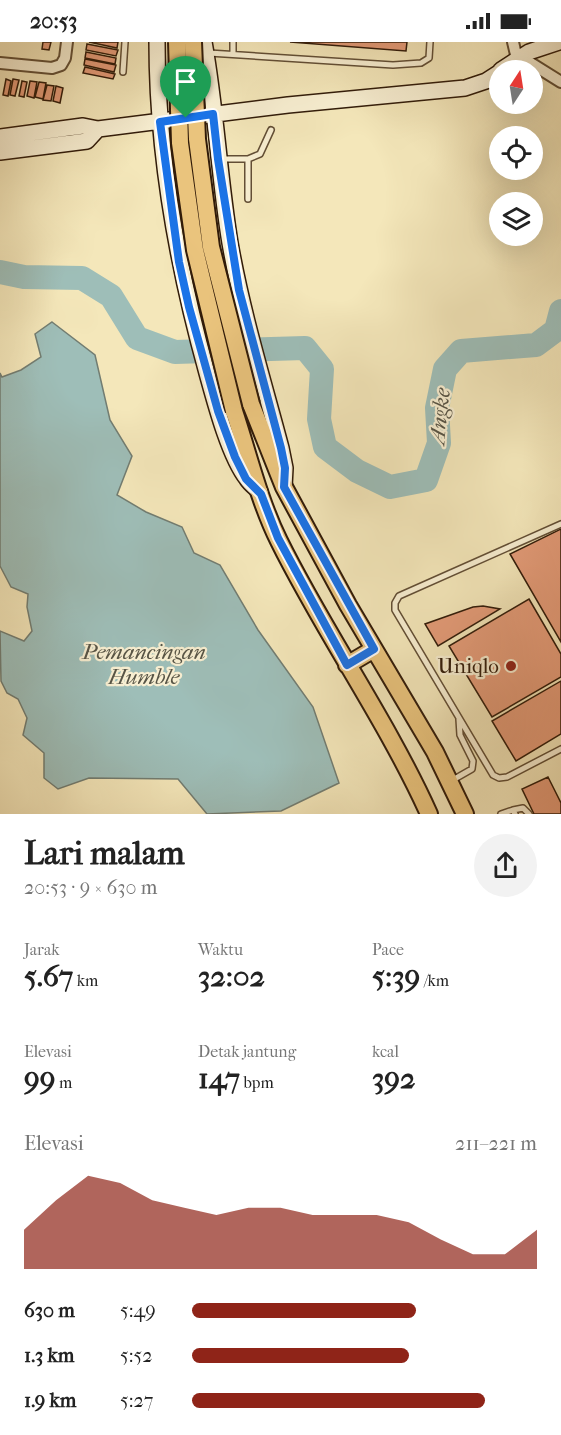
<!DOCTYPE html>
<html lang="id">
<head>
<meta charset="utf-8">
<style>
	:root { --surface:#fff; --page:#f2f2f2; --text:#222; --muted:#767676; --accent:#8f2418 }
	body { margin:0; font-family:"IM FELL French Canon",serif; background:var(--page); color:var(--text); height:100vh; display:flex; flex-direction:column; font-size:22px; white-space:nowrap }
	* { box-sizing:border-box; margin:0 }
	p { font-size:20px; color:var(--muted) }
	.icon { flex:none; width:33px; height:33px; fill:none; stroke:currentColor; stroke-width:2; stroke-linecap:round; stroke-linejoin:round }
	.map { position:relative; height:772px; overflow:hidden }
	.sheet { display:flex; flex-direction:column; background:var(--surface); flex:1 }
	.sheet>* { flex:none }
	.needle { width:39px; rotate:12deg }
	.fabs { position:absolute; left:489px; top:18px; display:grid; gap:12px }
	.fabs a { display:grid; place-items:center; width:54px; height:54px; border-radius:50%; background:var(--surface); box-shadow:0 6px 24px #0002; font-size:30px }
	.pin { position:absolute; display:grid; place-items:center; width:51px; height:51px; color:#fff; margin:-62px -26px; border-radius:50% 50% 50% 0; rotate:-45deg; box-shadow:0 0 6px #0007 }
	.pin .icon { rotate:45deg }
	.round { display:grid; place-items:center; flex:none; width:63px; height:63px; border-radius:32px; background:var(--page) }
	.head { display:flex; align-items:center; justify-content:space-between; height:102px; padding:0 24px }
	h1 { font-size:33px; font-weight:700; line-height:45px }
	.metrics { display:grid; grid-template-columns:repeat(3,1fr); gap:9px; height:102px; padding:6px 24px }
	.metrics div { display:grid; align-content:center }
	.metrics b { font-size:30px; font-weight:700 }
	.metrics small { font-size:16px; font-weight:400 }
	.metrics p { font-size:16px }
	.chart { height:168px; padding:12px 24px }
	.chart p { display:flex; justify-content:space-between }
	.chart svg { width:100%; height:108px; margin-top:6px; fill:var(--accent); opacity:.7 }
	ul { padding:0 24px; list-style:none; font-size:20px }
	li { display:grid; grid-template-columns:96px 72px 1fr; align-items:center; height:45px }
	li i { height:15px; border-radius:8px; background:var(--accent) }
	.status { display:flex; justify-content:space-between; align-items:center; height:42px; padding:0 30px; background:var(--surface); direction:ltr }
	.status svg { height:16px; fill:currentColor }
	.map>svg:first-child { display:block }
	.water { fill:#9ebeb8; stroke:#727d72; stroke-width:1.5 }
	.lines { fill:none; stroke-linecap:round; stroke-linejoin:round }
	.river { stroke:#9ebeb8; stroke-width:24 }
	.building { fill:#e49b78; stroke:#311b09; stroke-width:1.5 }
	.lane-casing { stroke:#624e35; stroke-width:8 }
	.street-casing { stroke:#624e35; stroke-width:14 }
	.secondary-casing { stroke:#311b09; stroke-width:18 }
	.primary-casing { stroke:#311b09; stroke-width:20 }
	.lane { stroke:#f8efd2; stroke-width:5 }
	.street { stroke:#f8efd2; stroke-width:10 }
	.secondary { stroke:#f8efd2; stroke-width:15 }
	.primary { stroke:#eac47d; stroke-width:16 }
	.primary-bridge-casing { stroke:#311b09; stroke-width:20; stroke-linecap:butt }
	.primary-bridge { stroke:#eac47d; stroke-width:16 }
	.route-casing { stroke:#fff; stroke-width:12 }
	.route { stroke:#1a73e8; stroke-width:8 }
	.poi-dot { fill:#8f2418; stroke:#f8efd2; stroke-width:2 }
	.labels { text-anchor:middle; stroke-width:4.5; stroke-linejoin:round; paint-order:stroke }
	.poi-label { font-size:21px; fill:#311b09; stroke:#f8efd2; text-anchor:end }
	.water-label { font-size:22px; font-style:italic; fill:#575446; stroke:#f8efd2 }
</style>
</head>
<body>
<div class="status"><b>20:53</b><svg viewBox="0 0 49 12"><path d="M0 12V9h3v3zM5 12V6h3v6zM10 12V3h3v9zM15 12V0h3v12zM26 1h20v11H26zM47 4h2v5h-2z"/></svg></div>
<div class="map">
<svg width="561" height="772" viewBox="0 0 561 772">
	<rect width="100%" height="100%" fill="#f4e7ba"/>
	<filter id="stains"><feTurbulence type="fractalNoise" baseFrequency=".00333" numOctaves="4"/><feColorMatrix values="0 0 0 0 .2 0 0 0 0 .09 0 0 0 0 .02 0 0 0 .5 -.17"/></filter>
	<radialGradient id="worn" r=".72"><stop offset=".6" stop-color="#630" stop-opacity="0"/><stop offset="1" stop-color="#630" stop-opacity=".3"/></radialGradient>
	<!-- water -->
	<path class="water" d="M 52,280 L 95,313 L 110,378 L 132,414 L 117,453 L 146,470 L 182,485 L 194,511 L 220,523 L 258,588 L 313,665 L 339,741 L 281,769 L 207,772 L 178,737 L 89,736 L 58,747 L 44,736 L 44,711 L 23,693 L 27,676 L 18,657 L 7,651 L 1,639 L 0,589 L 24,599 L 32,589 L 27,565 L 28,552 L 11,545 L 0,524 L 0,331 L 2,335 L 21,328 L 41,315 L 35,292 Z"/>
	<g class="lines">
		<!-- river -->
		<path class="river" d="M 0,230 L 24,235 L 82,236 L 111,254 L 137,296 L 175,310 L 305,306 L 322,327 L 319,377 L 325,405 L 357,429 L 390,445 L 426,438 L 439,401 L 437,366 L 445,327 L 461,309 L 536,303 L 556,288 L 561,269"/>
	</g>
	<!-- building -->
	<path class="building" d="M 43,0 L 51,0 L 49,8 L 42,7 Z
		M 89,0 L 118,0 L 117,6 Z
		M 290,0 L 407,0 L 406,9 Z
		M 87,2 L 118,8 L 116,14 L 86,8 Z
		M 86,10 L 116,16 L 115,22 L 85,16 Z
		M 85,17 L 116,23 L 114,30 L 84,23 Z
		M 85,25 L 115,32 L 113,37 L 83,31 Z
		M 6,37 L 11,39 L 8,54 L 3,53 Z
		M 13,37 L 19,38 L 15,54 L 10,53 Z
		M 22,39 L 27,40 L 24,55 L 19,54 Z
		M 30,39 L 37,40 L 34,56 L 27,54 Z
		M 39,40 L 46,41 L 43,57 L 35,55 Z
		M 47,43 L 54,44 L 51,59 L 43,58 Z
		M 56,44 L 63,46 L 60,61 L 53,59 Z
		M 561,487 L 561,600 L 510,512 Z
		M 529,557 L 561,612 L 561,635 L 492,675 L 449,604 Z
		M 483,564 L 500,567 L 438,604 L 425,582 L 473,565 Z
		M 561,639 L 561,692 L 516,719 L 492,679 Z
		M 548,735 L 561,761 L 561,772 L 534,772 L 522,747 Z"/>
	<g class="lines">
		<!-- lane casing -->
		<g class="lane-casing">
			<path id="lane" d="M 209,11 L 393,23 L 421,21 L 429,16 L 430,0
				M 233,11 L 233,0
				M 123,30 L 125,0
				M 222,117 L 248,117 L 260,112 L 271,88
				M 248,117 L 248,157
				M 561,482 L 399,554 L 395,561 L 395,568 L 493,733 L 499,736 L 507,735 L 561,707
				M 451,739 L 472,727 L 473,719 L 460,693 L 459,677
				M 513,768 L 523,766 L 529,772
				M 501,772 L 513,768 L 515,772"/>
		</g>
		<!-- street casing -->
		<g class="street-casing">
			<path id="street" d="M 513,0 L 517,17
				M 521,15 L 561,40
				M 0,21 L 52,26 L 61,23 L 65,16 L 67,0"/>
		</g>
		<!-- secondary casing -->
		<g class="secondary-casing">
			<path id="secondary" d="M 157,0 C 157,113 177,223 207,331 C 215,360 229,414 247,437 C 250,442 256,446 260,450
				M 204,0 C 216,66 219,134 230,201 C 242,270 263,338 281,406 L 285,426 L 284,445
				M 501,28 L 529,10 L 559,0
				M 0,95 L 83,84 L 98,87 L 288,63 L 465,46 L 486,39 L 500,30
				M 0,110 L 87,99 L 98,87"/>
		</g>
		<!-- primary casing -->
		<g class="primary-casing">
			<path id="primary" d="M 251,362 L 284,445 L 348,563 L 435,710 L 465,772
				M 234,369 C 248,411 259,459 279,499 C 325,592 386,677 429,772
				M 347,623 L 374,607"/>
		</g>
		<!-- lane -->
		<use href="#lane" class="lane"/>
		<!-- street -->
		<use href="#street" class="street"/>
		<!-- secondary -->
		<use href="#secondary" class="secondary"/>
		<!-- primary -->
		<use href="#primary" class="primary"/>
		<!-- primary-bridge casing -->
		<g class="primary-bridge-casing">
			<path id="primary-bridge" d="M 177,0 L 180,101 L 195,208 L 234,369
				M 193,0 L 197,97 L 211,205 L 251,362"/>
		</g>
		<!-- primary-bridge -->
		<use href="#primary-bridge" class="primary-bridge"/>
	</g>
	<g class="lines">
		<!-- route casing -->
		<g class="route-casing">
			<path id="route" d="M 213,72 L 218,117 L 239,248 L 281,406 L 285,426 L 284,445 L 374,607 L 347,623 L 278,496 L 261,452 L 246,437 L 235,415 L 218,369 L 189,265 L 179,220 L 160,80 Z"/>
		</g>
		<!-- route -->
		<use href="#route" class="route"/>
	</g>
	<!-- markers -->
	<circle class="poi-dot" cx="511" cy="624" r="6"/>
	<g class="labels">
		<!-- poi labels -->
		<g class="poi-label">
			<text x="499" y="631">Uniqlo</text>
		</g>
		<!-- water labels -->
		<g class="water-label">
			<text transform="translate(439 374) rotate(-84)" y="8">Angke</text>
			<text x="144" y="617">Pemancingan<tspan x="144" dy="25">Humble</tspan></text>
		</g>
	</g>
	<rect width="100%" height="100%" filter="url(#stains)"/>
	<rect width="100%" height="100%" fill="url(#worn)"/>
</svg>
<div class="fabs">
<a><svg class="needle" viewBox="-14 -14 28 28"><path d="M0-13l5 13h-10z" fill="#e53935"/><path d="M0 13l5-13h-10z" fill="#767676"/></svg></a>
<a><svg class="icon" aria-label="locate" viewBox="0 0 24 24"><circle cx="12" cy="12" r="6"/><path d="M12 2v4M12 18v4M2 12h4M18 12h4"/></svg></a>
<a><svg class="icon" aria-label="layers" viewBox="0 0 24 24"><path d="M12 4l9 5-9 5-9-5zM3 14l9 5 9-5"/></svg></a>
</div>
<div class="pin" style="left:186px;top:76px;background:#1e9e55"><svg class="icon" aria-label="arrive" viewBox="0 0 24 24"><path d="M6 21V4h12l-3 4 3 4H6"/></svg></div>
</div>
<section class="sheet">
<div class="head"><div><h1>Lari malam</h1><p>20:53 · 9 × 630 m</p></div><a class="round"><svg class="icon" aria-label="share" viewBox="0 0 24 24"><path d="M12 15V3M7 8l5-5 5 5M5 13v7h14v-7"/></svg></a></div>
<div class="metrics">
<div><p>Jarak</p><b>5.67<small> km</small></b></div>
<div><p>Waktu</p><b>32:02</b></div>
<div><p>Pace</p><b>5:39<small> /km</small></b></div>
</div>
<div class="metrics">
<div><p>Elevasi</p><b>99<small> m</small></b></div>
<div><p>Detak jantung</p><b>147<small> bpm</small></b></div>
<div><p>kcal</p><b>392</b></div>
</div>
<div class="chart"><p><span>Elevasi</span>211–221 m</p>
<svg viewBox="0 0 160 44" preserveAspectRatio="none"><path d="M0 44V28L10 16L20 6L30 9L40 16L50 19L60 22L70 19L80 19L90 22L100 22L110 22L120 25L130 32L140 38L150 38L160 28V44z"/></svg>
</div>
<ul>
<li><b>630 m</b>5:49<i style="width:65%"></i></li>
<li><b>1.3 km</b>5:52<i style="width:63%"></i></li>
<li><b>1.9 km</b>5:27<i style="width:85%"></i></li>
</ul>
</section>
</body>
</html>
